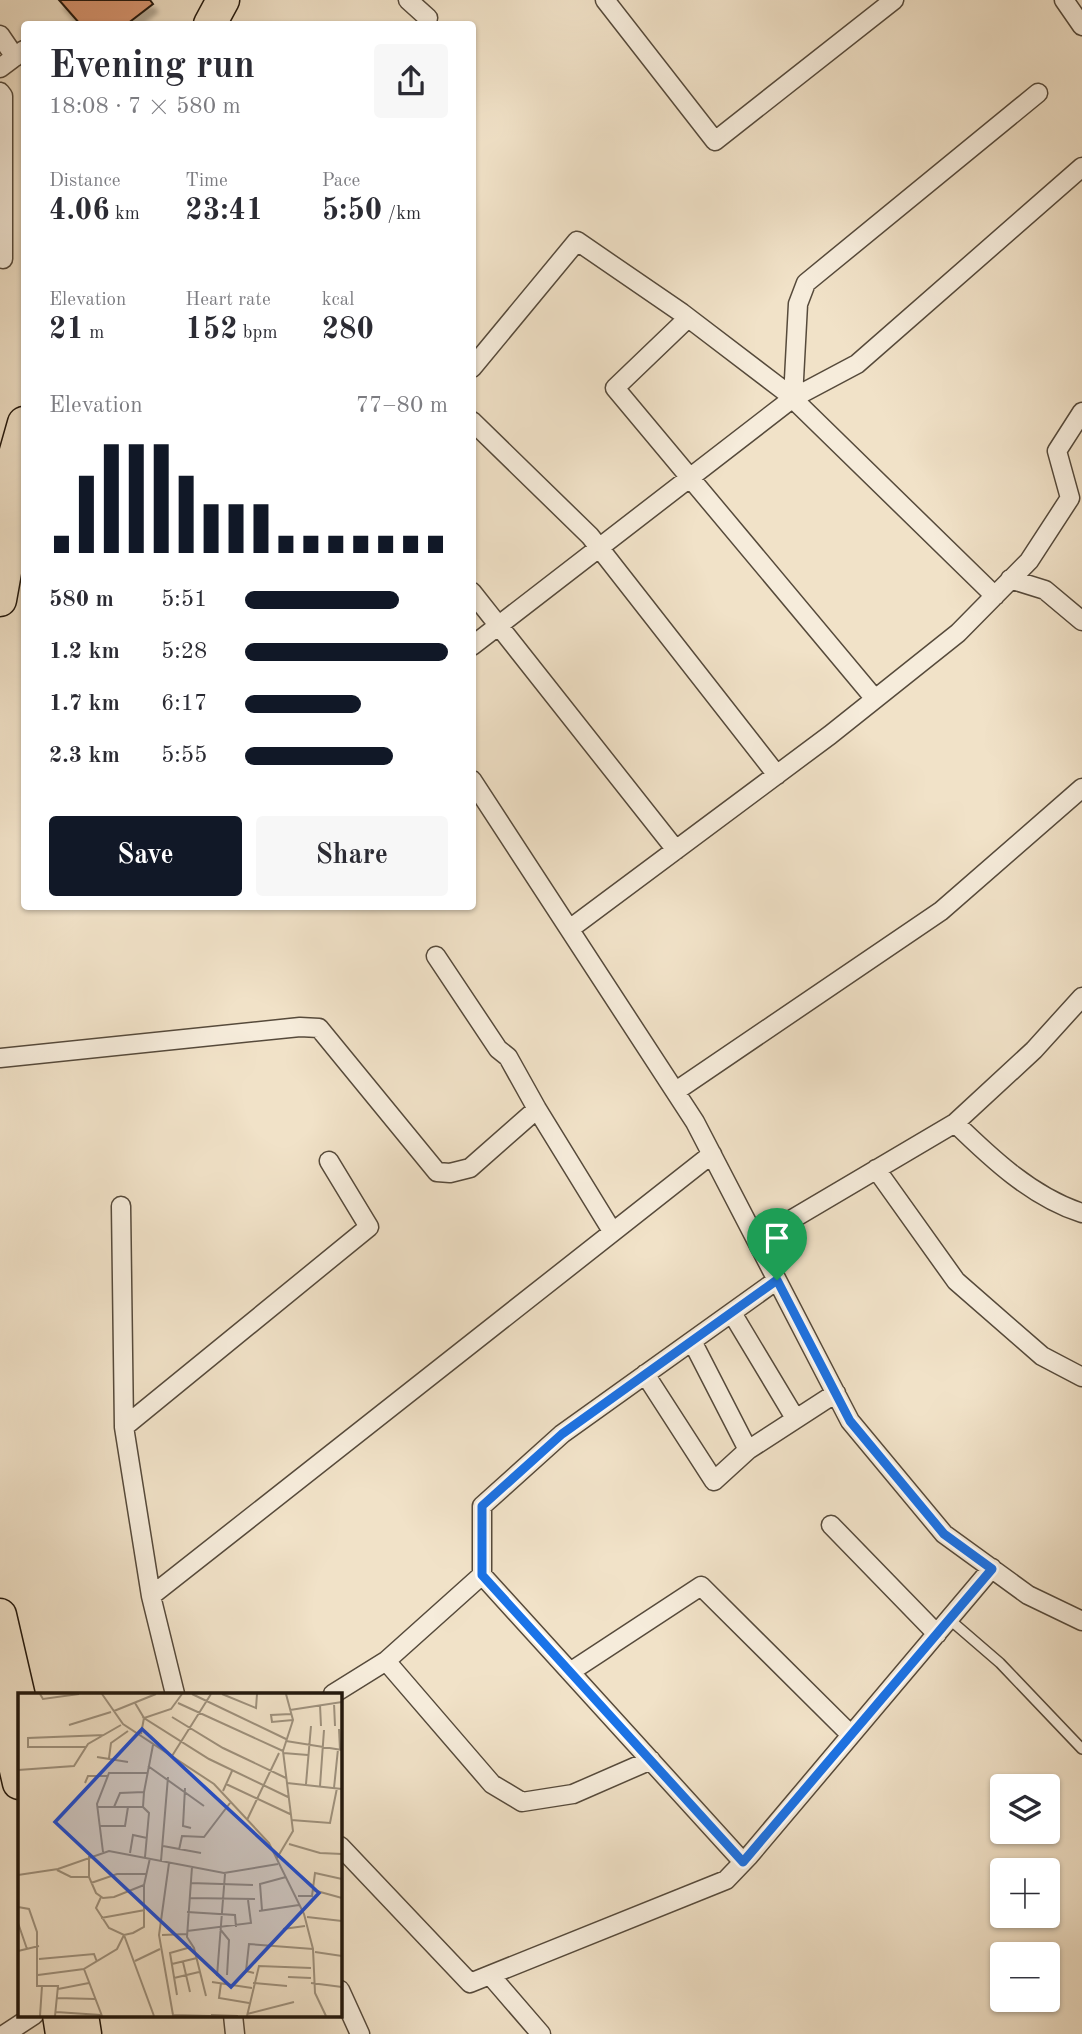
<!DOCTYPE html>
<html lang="en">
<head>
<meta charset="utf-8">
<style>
	:root { --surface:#fff; --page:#f7f7f7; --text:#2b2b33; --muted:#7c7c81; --accent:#111827 }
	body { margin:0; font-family:"Old Standard TT",serif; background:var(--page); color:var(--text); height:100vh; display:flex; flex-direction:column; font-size:26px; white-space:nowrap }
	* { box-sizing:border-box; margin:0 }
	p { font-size:23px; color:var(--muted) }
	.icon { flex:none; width:38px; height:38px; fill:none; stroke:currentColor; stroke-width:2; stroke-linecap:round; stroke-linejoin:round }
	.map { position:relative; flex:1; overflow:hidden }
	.side { position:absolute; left:21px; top:21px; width:455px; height:889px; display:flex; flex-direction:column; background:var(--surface); border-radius:7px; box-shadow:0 2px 5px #0004 }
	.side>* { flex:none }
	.controls { position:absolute; left:990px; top:1774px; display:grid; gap:14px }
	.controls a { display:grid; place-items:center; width:70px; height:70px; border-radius:7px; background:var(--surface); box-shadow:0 2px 5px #0004; font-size:35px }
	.pin { position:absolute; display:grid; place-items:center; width:60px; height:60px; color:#fff; margin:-72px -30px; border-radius:50% 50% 50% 0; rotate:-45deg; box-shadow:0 0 7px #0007 }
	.pin .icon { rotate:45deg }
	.round { display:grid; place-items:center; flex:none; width:74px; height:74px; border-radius:7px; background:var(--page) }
	.summary { display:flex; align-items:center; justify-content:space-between; height:119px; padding:0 28px }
	h1 { font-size:38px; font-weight:700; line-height:52px }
	.stats { display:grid; grid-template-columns:repeat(3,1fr); gap:10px; height:119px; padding:7px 28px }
	.stats div { display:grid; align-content:center }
	.stats b { font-size:30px; font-weight:700 }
	.stats small { font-size:19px; font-weight:400 }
	.stats p { font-size:19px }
	.chart { height:196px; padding:14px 28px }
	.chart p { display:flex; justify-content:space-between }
	.chart svg { width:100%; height:126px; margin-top:7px; stroke:var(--accent); stroke-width:6 }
	.button { display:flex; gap:14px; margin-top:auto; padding:14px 28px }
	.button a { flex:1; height:80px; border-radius:7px; background:var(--accent); color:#fff; font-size:28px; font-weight:700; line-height:80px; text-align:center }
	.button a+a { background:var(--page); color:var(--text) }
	ul { padding:0 28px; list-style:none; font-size:23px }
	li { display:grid; grid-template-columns:112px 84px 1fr; align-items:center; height:52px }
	li i { height:18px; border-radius:9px; background:var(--accent) }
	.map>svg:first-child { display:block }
	.building { fill:#d8956f; stroke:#22170c; stroke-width:2; filter:url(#shadow) }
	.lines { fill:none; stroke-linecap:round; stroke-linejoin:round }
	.lane-casing { stroke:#564a3b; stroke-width:12 }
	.street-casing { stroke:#564a3b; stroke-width:21 }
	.highway-casing { stroke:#22170c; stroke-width:35 }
	.lane { stroke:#f6ecdb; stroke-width:9 }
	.street { stroke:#f6ecdb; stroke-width:18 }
	.highway { stroke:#f1e2c8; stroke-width:32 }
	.route-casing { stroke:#fff; stroke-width:14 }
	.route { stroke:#1a73e8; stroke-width:9 }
	.inset-road { fill:none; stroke:#9e917d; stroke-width:2 }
	.view { fill:#1d4ed8; fill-opacity:0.15; stroke:#1d4ed8; stroke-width:3.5 }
	.inset-edge { fill:none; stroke:#22170c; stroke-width:3.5 }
</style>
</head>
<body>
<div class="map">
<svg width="1082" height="2034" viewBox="0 0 1082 2034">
	<defs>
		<filter id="shadow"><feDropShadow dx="4.5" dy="8" stdDeviation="2" flood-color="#0004"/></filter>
	</defs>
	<rect width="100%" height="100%" fill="#f1e2c8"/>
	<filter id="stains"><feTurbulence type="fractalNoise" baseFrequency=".00286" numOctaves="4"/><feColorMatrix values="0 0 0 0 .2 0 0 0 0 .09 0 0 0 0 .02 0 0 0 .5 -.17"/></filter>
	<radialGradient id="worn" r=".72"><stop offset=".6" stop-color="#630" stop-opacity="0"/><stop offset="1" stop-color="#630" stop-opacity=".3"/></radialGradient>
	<!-- building -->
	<path class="building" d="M 59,0 L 150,0 L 153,4 L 127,24 L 80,24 Z"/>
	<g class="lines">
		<!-- lane casing -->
		<g class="lane-casing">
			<path id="lane" d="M 949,1619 L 1000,1663 L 1082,1749"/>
		</g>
		<!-- street casing -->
		<g class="street-casing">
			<path id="street" d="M 408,0 L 428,18
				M 605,0 L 715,141 L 894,0
				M 1064,0 L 1082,26
				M 0,35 L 15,57
				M 0,68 L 24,50
				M 0,92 L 3,96 L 3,259
				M 688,318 L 615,388 L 875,699
				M 472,368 L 577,241 L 682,313 L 787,393 L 995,596
				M 793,398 L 798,304 L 806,283 L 1038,93
				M 472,421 L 590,536 L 777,775
				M 1010,579 L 1045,590 L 1082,621
				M 472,592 L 676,850
				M 472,646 L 793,398 L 857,364 L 1082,167
				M 472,780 L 695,1122 L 850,1421 L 944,1534 L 1028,1595 L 1082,1621
				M 571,928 L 830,735 L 958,633 L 1029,561 L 1070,498 L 1057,451 L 1082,412
				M 436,956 L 498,1049 L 508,1057 L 537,1109 L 612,1231
				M 0,1058 L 300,1027 L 319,1028 L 437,1172 L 450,1173 L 470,1168 L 537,1109
				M 676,1091 L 941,911 L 1082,788
				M 955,1123 L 1034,1050 L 1082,997
				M 876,1169 L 956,1281 L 1042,1356 L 1082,1377
				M 121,1206 L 124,1427 L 151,1596 L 175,1694
				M 757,1240 L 955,1123 C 991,1158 1032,1197 1082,1213
				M 732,1313 L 795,1418
				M 692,1341 L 748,1450
				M 645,1374 L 714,1481 L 748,1450 L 836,1393
				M 124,1427 L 369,1227 L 329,1161
				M 831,1525 L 937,1634
				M 482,1575 L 743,1862
				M 151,1596 L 712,1154
				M 386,1661 L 492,1784 L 522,1802 L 573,1794 L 651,1760
				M 570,1672 L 701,1586 L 851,1735
				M 333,1694 L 386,1661 L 482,1575 L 482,1506 L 562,1434 L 777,1280
				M 340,1846 L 470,1983 L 726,1880 L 749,1856 L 992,1568
				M 490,1975 L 541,2034
				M 340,1990 L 360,2034
				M 233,2015 L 235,2034
				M 5,2034 L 34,2015"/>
		</g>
		<!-- highway casing -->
		<g class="highway-casing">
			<path id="highway" d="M 210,24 L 223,0
				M 0,508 L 24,423
				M 0,600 L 11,539 L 24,493
				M 0,1615 L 19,1697
				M 0,1700 L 19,1783
				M 59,2015 L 62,2034
				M 82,2015 L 85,2034"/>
		</g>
		<!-- lane -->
		<use href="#lane" class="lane"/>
		<!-- street -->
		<use href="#street" class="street"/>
		<!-- highway -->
		<use href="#highway" class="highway"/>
	</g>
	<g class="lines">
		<!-- route casing -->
		<g class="route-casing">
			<path id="route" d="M 777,1280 L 850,1421 L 944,1534 L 992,1569 L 743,1862 L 482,1575 L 482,1506 L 562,1434 Z"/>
		</g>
		<!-- route -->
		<use href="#route" class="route"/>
	</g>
	<!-- overview -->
	<g transform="translate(18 1693)">
		<rect width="324" height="324" fill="#f1e2c8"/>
		<path class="inset-road" d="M 22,1 L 25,6 L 61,1M 84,1 L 105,31 L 196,91 L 251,150 L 286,221 L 295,256 L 297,300 L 308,323M 164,1 L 153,16 L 126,25 L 191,66 L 270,104M 174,1 L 268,46M 204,1 L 238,15 L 239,1M 117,10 L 126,25 L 123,41M 160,10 L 265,58M 316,10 L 317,33M 302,12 L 303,33M 272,17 L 324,9M 96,18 L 138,1M 273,21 L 253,22 L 254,29 L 275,27M 154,24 L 205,55 L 268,85M 51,32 L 93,19M 321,36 L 322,57M 268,48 L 324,57M 68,54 L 10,54 L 10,45 L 87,42M 265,60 L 290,62M 154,63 L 193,1M 79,64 L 110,69M 91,65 L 93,50 L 110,38M 130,73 L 186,113M 0,77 L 56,73 L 70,51 L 103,32M 67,90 L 70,83 L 90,83M 269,90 L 324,96M 208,91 L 272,121M 288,91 L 293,33M 302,93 L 306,37M 167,95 L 165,133 L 173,135M 316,95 L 320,56M 205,98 L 214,78M 79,114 L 125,114M 96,114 L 102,100 L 126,99M 229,127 L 261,60M 273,127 L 312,130 L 319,95M 82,133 L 107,133 L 110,114M 271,151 L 302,160 L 324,161M 145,153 L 183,160M 161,157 L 164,143 L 186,144 L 212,110M 85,159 L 79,111 L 91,80 L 129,80M 112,160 L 115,142 L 129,145M 127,164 L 131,120 L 125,114 L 126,99 L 135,52M 259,165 L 275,138 L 265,58 L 275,27 L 268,1M 143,168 L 150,84M 151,170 L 141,242 L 155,322 L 194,323M 174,174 L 169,244 L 176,255 L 188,303M 39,177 L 53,184 L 71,184 L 71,163M 278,179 L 295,193M 0,182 L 40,176 L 91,158 L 206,180 L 260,171M 71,184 L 78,200 L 85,205 L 96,204 L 126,192 L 132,165M 73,190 L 99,181 L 129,181M 172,190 L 235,192M 295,197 L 324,205M 280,203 L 294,203 L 297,180 L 324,186M 83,204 L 78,215 L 91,235 L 106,242 L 115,240 L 126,234 L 126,192M 171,205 L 237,206M 0,214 L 11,216 L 19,239 L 19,293 L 40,293 L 37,323M 244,217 L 242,191 L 268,184M 241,218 L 281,212M 169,219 L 217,222 L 218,234M 289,224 L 324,228M 83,225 L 127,217M 0,230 L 9,256M 202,236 L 211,247 L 209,282M 265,236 L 287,233M 169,238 L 233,230 L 230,207M 106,242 L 136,323M 144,242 L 169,241M 0,258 L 21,253M 297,259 L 324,263M 21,266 L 76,261 L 79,269M 117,268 L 142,256M 165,269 L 172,299M 154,271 L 179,265M 236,280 L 228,278 L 231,251 L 295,256M 20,282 L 66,276M 199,283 L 207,181M 270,284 L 293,285M 156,285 L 181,279M 194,289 L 234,295M 203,290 L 201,305 L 231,310M 235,290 L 269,293M 293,290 L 324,294M 40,296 L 71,290M 159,302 L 152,260 L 173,254M 39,305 L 77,306M 38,319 L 83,322M 229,321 L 276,309M 193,322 L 220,323M 22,323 L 24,293M 84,323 L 66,276 L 99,256 L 106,242M 229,323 L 241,273 L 293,275"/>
		<path class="view" d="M 124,36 L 301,200 L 213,294 L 37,129 Z"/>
		<rect width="324" height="324" class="inset-edge"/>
	</g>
	<rect width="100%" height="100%" filter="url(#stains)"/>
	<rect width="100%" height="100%" fill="url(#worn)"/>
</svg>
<div class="controls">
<a><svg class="icon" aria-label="layers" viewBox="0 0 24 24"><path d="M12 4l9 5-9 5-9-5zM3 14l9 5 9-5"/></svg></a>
<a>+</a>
<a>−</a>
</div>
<div class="pin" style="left:777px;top:1280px;background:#1e9e55"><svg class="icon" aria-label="arrive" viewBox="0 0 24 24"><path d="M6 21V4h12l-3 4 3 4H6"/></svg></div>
<section class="side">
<div class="summary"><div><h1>Evening run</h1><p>18:08 · 7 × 580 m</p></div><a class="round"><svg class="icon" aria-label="share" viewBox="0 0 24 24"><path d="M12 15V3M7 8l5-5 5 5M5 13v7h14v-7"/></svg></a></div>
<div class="stats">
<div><p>Distance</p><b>4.06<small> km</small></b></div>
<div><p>Time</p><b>23:41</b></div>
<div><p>Pace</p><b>5:50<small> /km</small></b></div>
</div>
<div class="stats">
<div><p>Elevation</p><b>21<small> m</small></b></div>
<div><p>Heart rate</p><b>152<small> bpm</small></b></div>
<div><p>kcal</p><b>280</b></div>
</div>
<div class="chart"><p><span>Elevation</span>77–80 m</p>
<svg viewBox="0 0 160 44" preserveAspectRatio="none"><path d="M5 44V38M15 44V17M25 44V6M35 44V6M45 44V6M55 44V17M65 44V27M75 44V27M85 44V27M95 44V38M105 44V38M115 44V38M125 44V38M135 44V38M145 44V38M155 44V38"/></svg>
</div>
<ul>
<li><b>580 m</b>5:51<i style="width:76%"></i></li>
<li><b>1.2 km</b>5:28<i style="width:100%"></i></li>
<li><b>1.7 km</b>6:17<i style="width:57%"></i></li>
<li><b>2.3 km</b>5:55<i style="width:73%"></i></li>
</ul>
<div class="button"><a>Save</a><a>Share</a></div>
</section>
</div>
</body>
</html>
